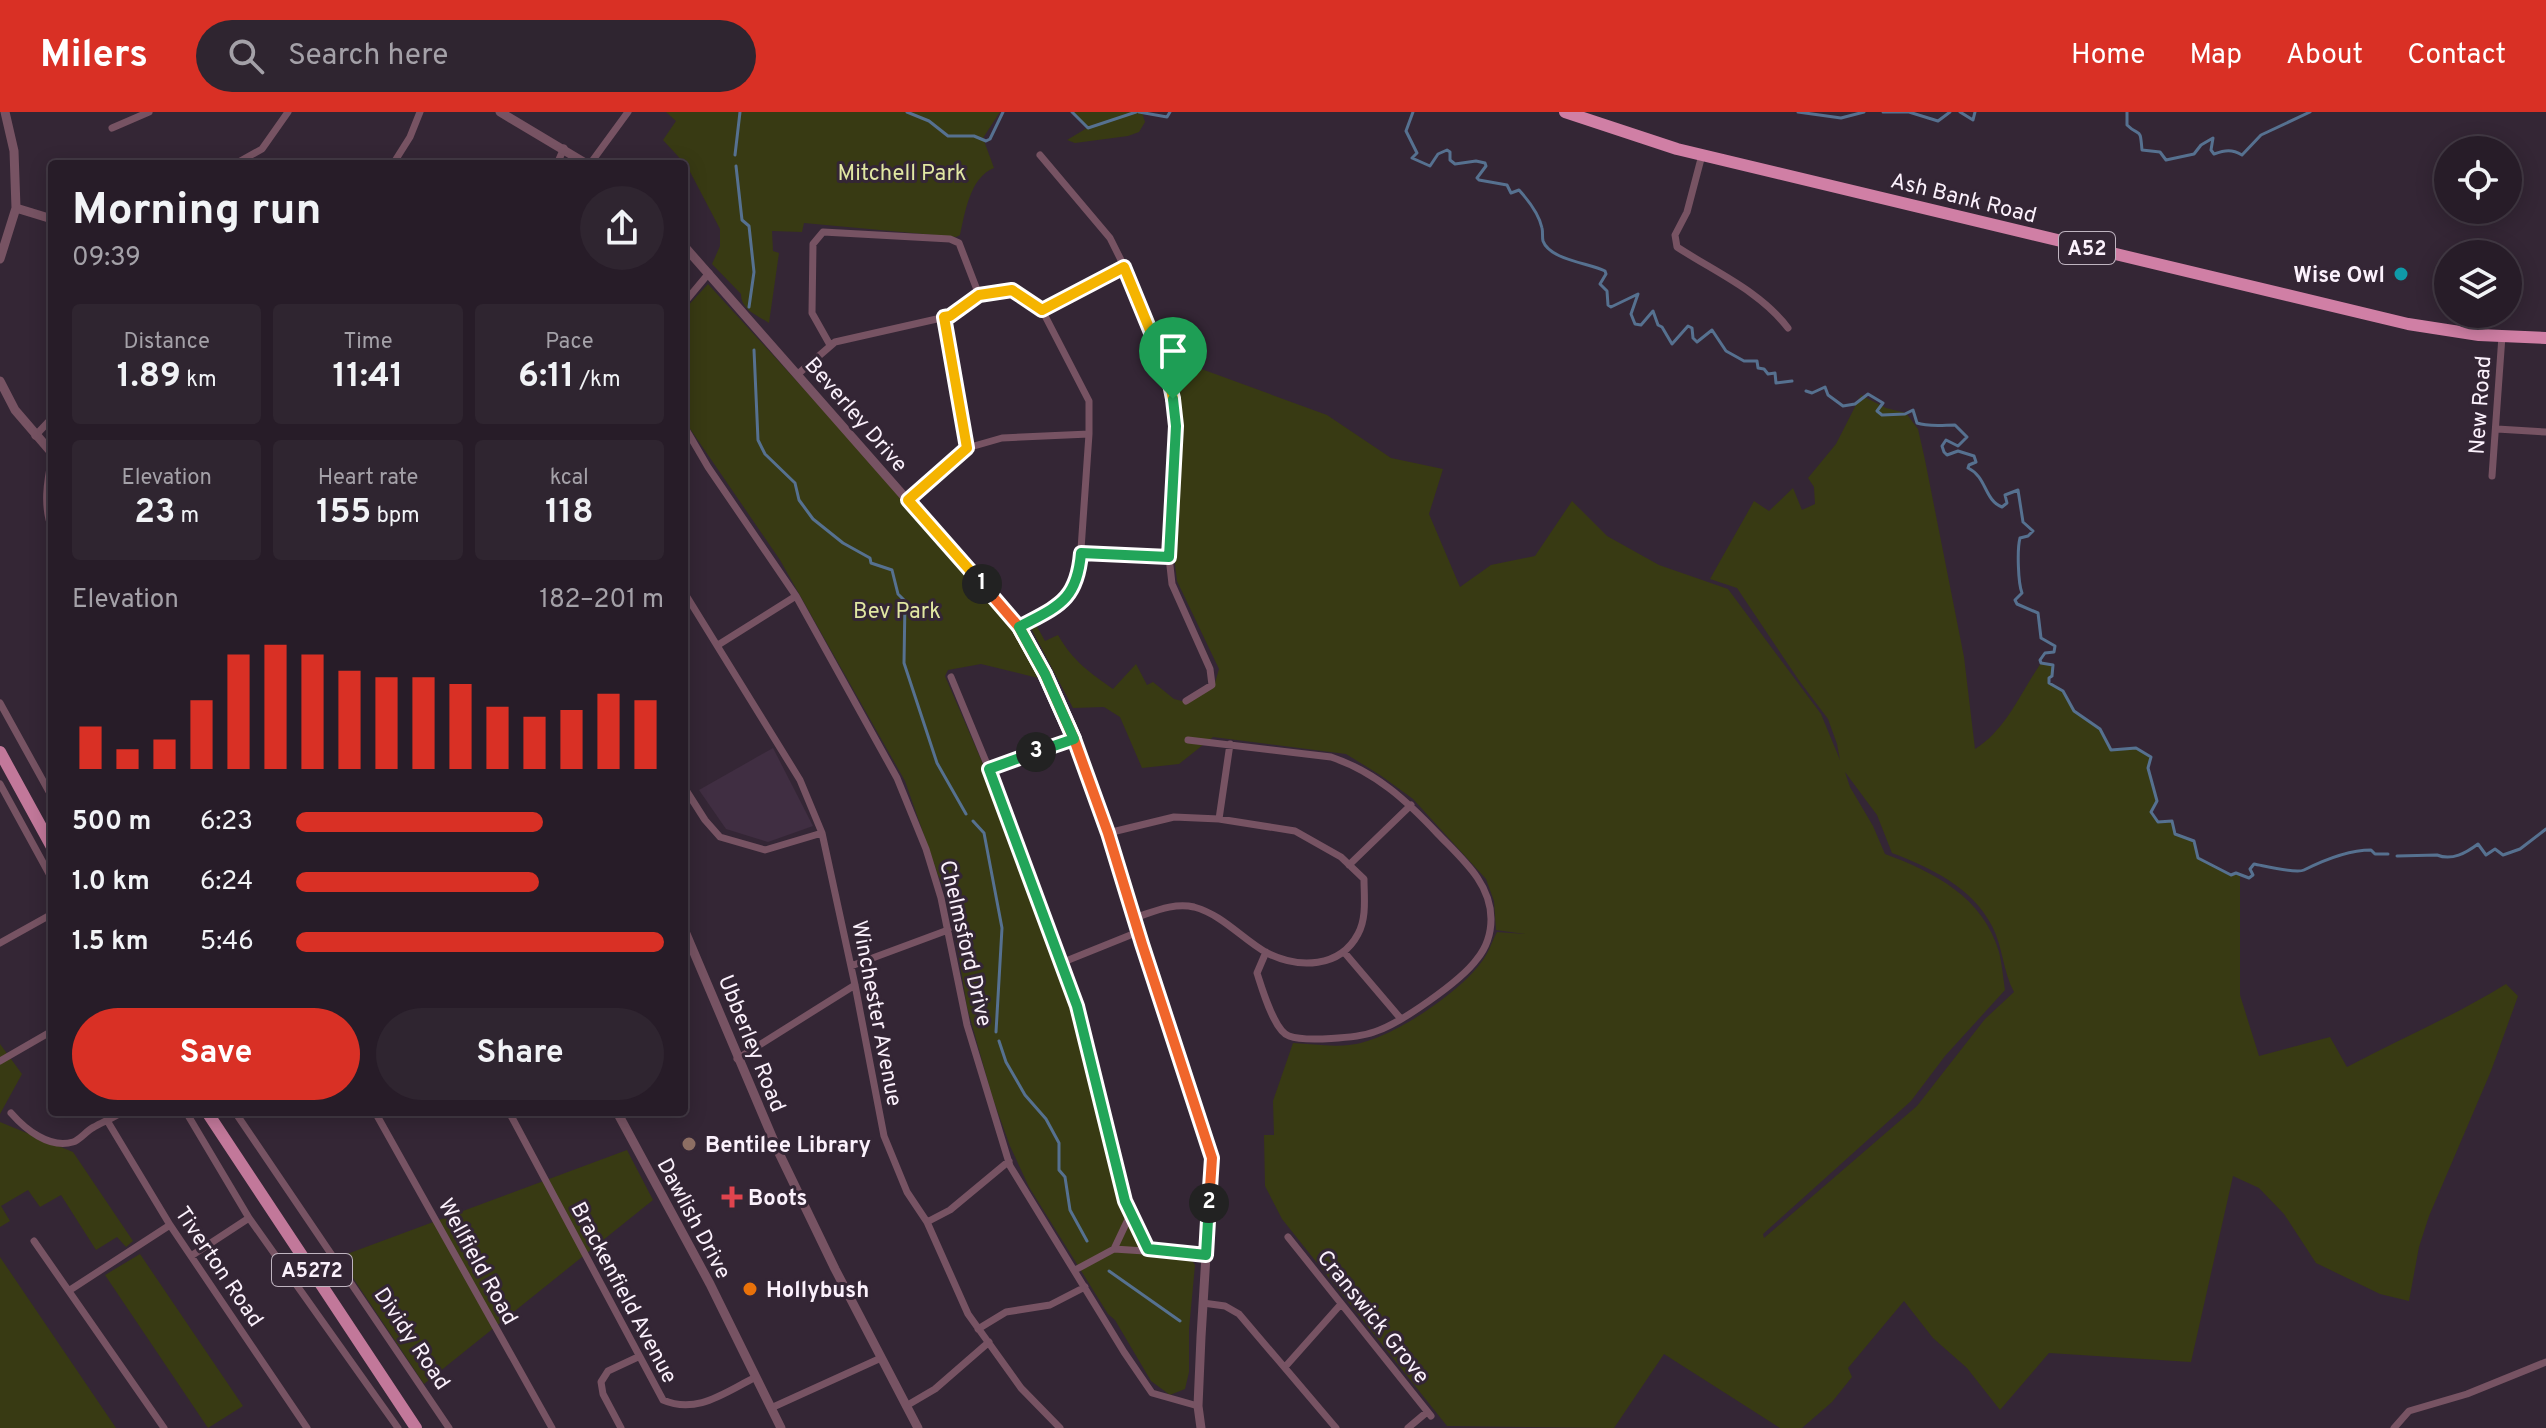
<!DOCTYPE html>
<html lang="en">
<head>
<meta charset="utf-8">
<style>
	:root { --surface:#271c28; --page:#2f2530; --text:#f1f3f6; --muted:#a4a1a8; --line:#433a45; --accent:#d93025 }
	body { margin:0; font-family:Overpass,sans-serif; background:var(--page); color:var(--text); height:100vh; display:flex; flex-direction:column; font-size:30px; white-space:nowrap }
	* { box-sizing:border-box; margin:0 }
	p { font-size:26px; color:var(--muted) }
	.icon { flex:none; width:44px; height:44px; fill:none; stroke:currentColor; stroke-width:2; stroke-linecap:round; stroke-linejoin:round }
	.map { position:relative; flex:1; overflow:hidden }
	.details { position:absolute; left:48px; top:48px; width:640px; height:956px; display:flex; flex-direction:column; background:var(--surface); border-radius:8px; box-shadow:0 4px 20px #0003,0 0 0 2px var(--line) }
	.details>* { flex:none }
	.buttons { position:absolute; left:2434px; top:24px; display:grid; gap:16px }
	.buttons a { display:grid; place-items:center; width:88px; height:88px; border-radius:50%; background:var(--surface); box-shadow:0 4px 20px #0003,0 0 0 2px var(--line); font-size:40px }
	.pin { position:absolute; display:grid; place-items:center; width:68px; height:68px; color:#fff; margin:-82px -34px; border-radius:50% 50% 50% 0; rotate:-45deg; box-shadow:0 0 8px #0007 }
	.pin .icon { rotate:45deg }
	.km { position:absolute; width:40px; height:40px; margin:-20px; border-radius:50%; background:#222; color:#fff; font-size:22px; line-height:40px; text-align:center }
	.round { display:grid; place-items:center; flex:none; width:84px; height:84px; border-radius:42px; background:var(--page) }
	.overview { display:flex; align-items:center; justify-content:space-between; height:136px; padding:0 24px }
	h1 { font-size:44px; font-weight:700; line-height:60px }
	.metrics { display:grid; grid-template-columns:repeat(3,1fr); gap:12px; height:136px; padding:8px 24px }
	.metrics div { display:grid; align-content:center; border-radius:8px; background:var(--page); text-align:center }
	.metrics b { font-size:34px; font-weight:700 }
	.metrics small { font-size:22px; font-weight:400 }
	.metrics p { font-size:22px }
	.chart { height:224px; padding:16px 24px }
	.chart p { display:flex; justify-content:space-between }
	.chart svg { width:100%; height:144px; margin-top:8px; stroke:var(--accent); stroke-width:6 }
	.cta { display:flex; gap:16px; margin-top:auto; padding:16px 24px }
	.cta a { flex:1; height:92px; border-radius:48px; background:var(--accent); color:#fff; font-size:32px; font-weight:700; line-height:92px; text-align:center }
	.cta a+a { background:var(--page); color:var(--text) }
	ul { padding:0 24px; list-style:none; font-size:26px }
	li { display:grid; grid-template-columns:128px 96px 1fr; align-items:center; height:60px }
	li i { height:20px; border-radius:10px; background:var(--accent) }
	header { display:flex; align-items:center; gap:48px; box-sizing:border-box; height:112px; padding:0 40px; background:var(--accent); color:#fff }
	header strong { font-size:38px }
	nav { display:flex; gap:44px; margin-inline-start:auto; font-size:28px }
	.search { width:560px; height:72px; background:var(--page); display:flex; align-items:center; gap:20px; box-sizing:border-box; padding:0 28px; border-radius:44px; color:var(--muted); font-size:30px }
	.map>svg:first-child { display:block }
	.built { fill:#402e42 }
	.green { fill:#383a13; fill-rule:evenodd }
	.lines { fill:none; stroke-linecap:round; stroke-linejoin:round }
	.stream { stroke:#567190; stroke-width:3 }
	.minor { stroke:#775363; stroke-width:7 }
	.tertiary { stroke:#775363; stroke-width:9 }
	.primary { stroke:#c2789a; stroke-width:12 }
	.trunk { stroke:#d07fa5; stroke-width:12 }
	.split-1-casing { stroke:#fff; stroke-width:16 }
	.split-2-casing { stroke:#fff; stroke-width:16 }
	.split-3-casing { stroke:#fff; stroke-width:16 }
	.split-4-casing { stroke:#fff; stroke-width:16 }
	.split-1 { stroke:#f5b400; stroke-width:10 }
	.split-2 { stroke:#f0652b; stroke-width:10 }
	.split-3 { stroke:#22a559; stroke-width:10 }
	.split-4 { stroke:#22a559; stroke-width:10 }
	.culture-dot { fill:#0f9aa8; stroke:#342635; stroke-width:3 }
	.education-dot { fill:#8d6e63; stroke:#342635; stroke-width:3 }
	.health-dot { fill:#e0444e; stroke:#342635; stroke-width:3 }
	.food-dot { fill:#e8710a; stroke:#342635; stroke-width:3 }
	.labels { text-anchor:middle; stroke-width:6; stroke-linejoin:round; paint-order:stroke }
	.shield { fill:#342635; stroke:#bfb4c0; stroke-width:2 }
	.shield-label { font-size:20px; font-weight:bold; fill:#fbf1fc }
	.park-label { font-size:22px; fill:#e1e7a2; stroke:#342635 }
	.street-label { font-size:22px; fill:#fbf1fc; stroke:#342635 }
	.poi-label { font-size:22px; font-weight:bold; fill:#fbf1fc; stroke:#342635; text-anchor:start }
</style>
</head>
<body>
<header>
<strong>Milers</strong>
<div class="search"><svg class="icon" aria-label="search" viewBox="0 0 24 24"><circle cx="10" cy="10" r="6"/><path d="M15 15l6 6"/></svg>Search here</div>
<nav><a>Home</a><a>Map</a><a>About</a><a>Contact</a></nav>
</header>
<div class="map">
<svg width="2546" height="1316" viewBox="0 0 2546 1316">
	<rect width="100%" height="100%" fill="#342635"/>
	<!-- built -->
	<path class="built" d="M 773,636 L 813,714 L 768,730 L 726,717 L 699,678 Z"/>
	<!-- green -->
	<path class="green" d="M 666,0 L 1000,0 L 983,26 L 994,56 C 970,65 965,101 960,123 L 956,125 L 804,111 L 802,120 L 772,119 L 773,139 L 779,141 L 769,211 C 757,203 741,198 741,182 L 712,152 L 720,134 L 720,117 L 687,54 L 663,28 L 676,9 Z
		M 1072,0 L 1142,0 L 1145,10 L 1139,20 L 1128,24 L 1075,31 L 1067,28 L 1087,16 Z
		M 708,172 L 846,323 L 1015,518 L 1038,566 L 981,552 L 948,558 L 945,564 L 989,666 L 1066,869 L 1080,913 L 1125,1102 L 1145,1142 L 1190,1145 L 1195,1153 L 1189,1217 L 1189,1260 L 1185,1277 L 1170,1283 L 1151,1269 L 1115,1208 L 1108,1202 L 1029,1075 L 1010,1034 L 992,984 L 967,895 L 949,784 L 938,763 L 905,669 L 780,448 L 684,308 L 684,198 Z
		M 1174,247 L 1327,303 L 1391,346 L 1443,357 L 1429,402 L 1460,475 L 1491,453 L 1535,444 L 1572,389 L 1607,424 L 1659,453 L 1728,477 L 1821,602 L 1840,648 L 1837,632 L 1828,607 L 1798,567 L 1737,476 L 1710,467 L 1754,389 L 1769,399 L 1793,376 L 1802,398 L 1815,392 L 1814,375 L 1808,366 L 1836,332 L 1861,283 L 1886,296 L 1906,301 L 1918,317 L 1925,348 L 1964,545 L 1975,637 C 2006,618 2021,580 2041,551 L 2053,553 L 2052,564 L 2049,567 L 2049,571 L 2063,579 L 2074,600 L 2100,617 L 2111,638 L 2136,636 L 2151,645 L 2148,656 L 2157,689 L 2151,700 C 2156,713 2161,707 2172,709 L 2175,722 L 2194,729 L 2198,746 L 2230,763 L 2240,763 L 2240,883 L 2259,944 L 2330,925 L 2347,955 C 2400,927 2456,903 2506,872 L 2518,884 L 2491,959 L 2429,1104 L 2419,1135 L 2409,1189 L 2380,1182 L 2316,1151 L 2284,1102 L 2259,1076 L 2233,1064 L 2191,1250 L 2049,1241 L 2000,1298 L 1967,1256 L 1933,1226 L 1904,1189 L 1848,1256 L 1852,1265 L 1832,1290 L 1802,1316 L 1780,1316 L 1664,1242 L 1614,1316 L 1447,1314 L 1282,1107 L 1265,1074 L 1264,1023 L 1274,1023 L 1273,989 L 1293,931 C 1311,932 1331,935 1349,933 C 1388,930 1461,880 1483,848 C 1489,840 1492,829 1497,820 L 1525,822 L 1496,818 L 1494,789 L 1486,767 L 1413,687 L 1380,663 L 1346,642 L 1213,625 L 1179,652 L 1142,656 L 1120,605 L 1104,595 L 1073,596 L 1031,516 L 1035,511 L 1045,529 L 1058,523 C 1072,548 1090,561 1113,577 L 1136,552 L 1147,573 L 1153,570 L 1174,587 L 1186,590 L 1214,574 L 1219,557 L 1177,469 L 1174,444 L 1179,299 L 1167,248 ZM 1845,660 L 1877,703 L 1892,741 C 1931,756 1972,775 1992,814 C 2003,835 2003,860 2014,880 L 1985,907 L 1917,994 L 1764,1126 L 1763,1122 L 1911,989 L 1945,944 L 2005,878 C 2003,865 2002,852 1999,840 C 1983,785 1934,760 1885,742 L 1873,714 L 1850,675 Z
		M 0,932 L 22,962 L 0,1002 Z
		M 0,1010 L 73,1040 L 133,1129 L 126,1135 L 117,1125 L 96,1138 L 61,1083 L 40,1095 L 28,1078 L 1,1094 L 10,1109 L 0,1115 Z
		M 627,1038 L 653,1088 L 424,1272 L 339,1145 Z
		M 140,1142 L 243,1294 L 208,1316 L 105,1163 Z
		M 0,1145 L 116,1316 L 0,1316 Z"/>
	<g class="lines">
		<!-- stream -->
		<path class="stream" d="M 907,0 L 929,9 L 948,24 L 974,24 L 986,29 L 990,27 L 1003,0
			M 1072,0 L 1088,16 L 1136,0
			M 1139,0 L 1167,5 L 1170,0
			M 1413,0 L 1406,19 L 1417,41 L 1412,46 L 1430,54 L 1438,42 L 1447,38 L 1450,40 L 1450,48 L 1455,52 L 1476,49 L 1485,51 L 1486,54 L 1477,66 L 1479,68 L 1507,73 L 1511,81 L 1519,78 C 1529,89 1539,102 1542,116 C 1543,120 1542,125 1543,129 C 1550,148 1589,151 1605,159 L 1606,162 L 1600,172 L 1607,179 L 1608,193 L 1611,195 L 1638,182 L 1631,202 L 1635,212 L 1641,213 L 1653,199 L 1658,213 L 1662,215 L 1672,232 L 1688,214 L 1692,216 L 1693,226 L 1697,230 L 1712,218 L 1726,239 L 1744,249 L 1757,249 L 1758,256 L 1764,257 L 1768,262 L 1775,261 L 1776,271 L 1792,269
			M 1798,0 L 1841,6 L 1864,0
			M 1883,0 L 1909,0 L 1938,9 L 1950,0
			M 1960,0 L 1973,8 L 1975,0
			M 2127,0 L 2127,13 C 2140,26 2140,13 2142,38 L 2160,40 L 2166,48 L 2194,42 L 2201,33 L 2213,26 L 2211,38 L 2214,42 C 2225,38 2232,37 2242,43 L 2261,23 L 2310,0
			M 735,43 L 740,0
			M 736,54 L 742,108 L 749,114 L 754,160 L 749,195
			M 754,238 L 758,328 L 765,342 L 795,371 L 799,388 L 813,407 L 843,431 L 870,446 L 871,451 L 892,458 L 898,482 L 905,489 L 904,551 L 937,651 L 966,702
			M 1806,279 L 1812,281 L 1825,275 L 1828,283 L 1843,294 L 1855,292 L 1868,282 L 1883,291 L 1877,299 L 1882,303 L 1905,302 L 1913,298 L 1917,311 C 1928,315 1944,313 1955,313 L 1967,325 L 1958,334 L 1946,328 L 1942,334 L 1944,340 L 1947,343 L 1958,339 L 1974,344 L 1976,350 L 1969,353 L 1968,356 C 1987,365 1984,388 2002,395 L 2007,391 L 2005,383 L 2018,378 L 2023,410 L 2033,419 L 2028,424 L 2020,426 C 2017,437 2018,471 2022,481 L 2015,488 L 2017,492 L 2038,501 L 2041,526 L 2055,534 L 2054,540 L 2045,541 L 2040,548 L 2041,551 L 2053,553 L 2052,564 L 2049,566 L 2049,571 L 2063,579 L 2074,599 L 2100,617 L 2111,638 L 2136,636 L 2151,645 L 2148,656 L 2157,689 L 2151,700 L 2158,710 L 2172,709 L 2175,722 L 2194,729 L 2198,746 L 2231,763 L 2236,761 L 2249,766 L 2253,763 L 2250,757 L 2254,752 C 2265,754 2296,762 2304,758 C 2324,748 2348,738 2371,738 L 2375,742 L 2388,742
			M 973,709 L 984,721 L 1002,816 L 996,920
			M 2397,744 L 2437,743 C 2452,749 2466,741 2478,732 L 2486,743 L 2495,737 L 2503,743 L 2520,737 L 2546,717
			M 999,929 L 1006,950 L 1025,983 L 1046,1007 L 1059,1031 L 1059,1058 L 1065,1065 L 1070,1098 L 1087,1129
			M 1109,1159 L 1180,1209"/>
		<!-- minor -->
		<path class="minor" d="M 112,16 L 149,0
			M 1040,43 L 1110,126 L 1133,172 L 1168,262 L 1176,314 L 1169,445 L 1172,472 L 1210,557 L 1212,573 L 1186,589
			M 1702,43 L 1687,100 L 1675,123 L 1677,135 C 1715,160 1760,179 1788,216
			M 235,52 L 262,37 L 288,0
			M 393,52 L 410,25 L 420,0
			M 557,52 L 564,36
			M 590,52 L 628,0
			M 684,191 L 709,161
			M 1042,198 L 1124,155
			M 944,205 L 967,336
			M 830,233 L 812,201 L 813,132 L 823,120 L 950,127 L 959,131 L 979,183
			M 798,262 L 835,230 L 950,204 L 979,183 L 1012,178 L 1042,198 L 1089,289 L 1089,322 L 1079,466 L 1063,491 L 1019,515
			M 684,314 L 708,355 L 796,484 L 897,666 L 926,737 L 941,786 L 967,913 L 1010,1054 L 1124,1240 L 1152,1281 L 1198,1294
			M 2497,317 L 2546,320
			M 35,324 L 52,306
			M 52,345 C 47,370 43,394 52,417
			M 2492,364 L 2502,224
			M 908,388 L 967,336 L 1002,326 L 1089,322
			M 1081,441 L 1169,445
			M 684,480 L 800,668 L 822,721 L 855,873 L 884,1024 L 907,1080 L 927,1110 L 968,1202 L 1021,1276 L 1060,1316
			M 718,533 L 796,484
			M 951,565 L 989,657 L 1077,894 L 1125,1089 L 1148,1137
			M 0,591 L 52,685
			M 1188,628 L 1331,645 C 1376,660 1407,689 1438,722 C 1462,747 1491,771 1491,807 C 1491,822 1486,836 1477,847 C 1461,869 1400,912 1374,920 C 1357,926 1305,930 1289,924 C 1274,919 1262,876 1257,861 L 1266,840
			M 989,657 L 1074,627
			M 0,672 L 52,767
			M 684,675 L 705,708 L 720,725 L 765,738 L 822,721
			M 1219,707 L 1230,632
			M 1108,721 L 1174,705 L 1219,707 L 1295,719 L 1341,745 L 1364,767 C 1364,784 1367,806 1358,822 C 1340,856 1299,857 1267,841 C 1242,827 1223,803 1194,795 C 1174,790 1153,800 1134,806
			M 1349,753 L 1411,693
			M 0,831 L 52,802
			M 1344,840 L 1401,907
			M 1061,851 L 1138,820
			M 851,854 L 948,818
			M 737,947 L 855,873
			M 0,949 L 52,919
			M 186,1000 L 249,1106 L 398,1316
			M 235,1000 L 449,1316
			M 375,1000 L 552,1316
			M 509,1000 L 663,1288 C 697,1303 725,1280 756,1265
			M 11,1001 C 25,1017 49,1037 73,1030 C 80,1028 86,1019 94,1015 C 103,1010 113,1006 122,1000
			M 108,1010 L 170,1113 L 307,1316
			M 927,1110 L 950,1098 L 1009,1049
			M 1288,1125 L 1431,1304
			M 34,1129 L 164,1316
			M 1114,1137 L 1131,1101
			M 191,1144 L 249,1106
			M 1075,1158 L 1114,1137 L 1206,1143
			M 70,1178 L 170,1113
			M 1203,1191 L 1225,1194 L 1239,1202 L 1336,1316
			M 978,1217 L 1006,1200 L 1050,1193 L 1085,1175
			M 1285,1255 L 1341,1192
			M 906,1294 L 935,1277 L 989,1230
			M 771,1296 L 881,1246
			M 621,1316 L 603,1282 L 601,1270 L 608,1259 L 638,1245
			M 1408,1316 L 1427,1300
			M 2394,1316 L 2409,1299 L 2467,1282 L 2546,1250"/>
		<!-- tertiary -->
		<path class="tertiary" d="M 500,0 L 587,52
			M 16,96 L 52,107
			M 684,134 L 1019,515 L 1045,562 L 1074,627 L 1108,721 L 1142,832 L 1212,1046 L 1201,1225 L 1198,1294 L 1201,1316
			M 0,147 L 16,96 L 14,39 L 5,0
			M 0,269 L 15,298 L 52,341
			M 684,817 L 779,1041 L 835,1157 L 918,1316
			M 617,1000 L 710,1172 L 781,1316"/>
		<!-- primary -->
		<path class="primary" d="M 0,640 L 52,735
			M 207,1000 L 416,1316"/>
		<!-- trunk -->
		<path class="trunk" d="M 1565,0 L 1677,37 L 2408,212 L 2479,223 L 2546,226"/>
	</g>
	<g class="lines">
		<!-- split-1 casing -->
		<g class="split-1-casing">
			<path id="split-1" d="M 982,472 L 908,388 L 967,336 L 944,205 L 950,204 L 979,183 L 1012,178 L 1042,198 L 1124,155 L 1168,262 L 1173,287"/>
		</g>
		<!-- split-2 casing -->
		<g class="split-2-casing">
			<path id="split-2" d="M 982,472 L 1019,515 L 1045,562 L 1074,627 L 1108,721 L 1142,832 L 1212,1046 L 1209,1091"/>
		</g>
		<!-- split-3 casing -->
		<g class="split-3-casing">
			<path id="split-3" d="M 1036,640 L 989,657 L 1077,894 L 1125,1089 L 1148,1137 L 1206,1143 L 1209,1091"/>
		</g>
		<!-- split-4 casing -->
		<g class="split-4-casing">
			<path id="split-4" d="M 1036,640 L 1074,627 L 1045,562 L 1019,515 C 1058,494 1077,489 1081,441 L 1169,445 L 1176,314 L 1173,287"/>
		</g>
		<!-- split-1 -->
		<use href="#split-1" class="split-1"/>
		<!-- split-2 -->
		<use href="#split-2" class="split-2"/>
		<!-- split-3 -->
		<use href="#split-3" class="split-3"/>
		<!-- split-4 -->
		<use href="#split-4" class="split-4"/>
	</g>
	<!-- markers -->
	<circle class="culture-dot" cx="2401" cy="162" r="8"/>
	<circle class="education-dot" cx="689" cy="1032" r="8"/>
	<path class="health-dot" d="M728 1073h8v8h8v8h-8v8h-8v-8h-8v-8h8z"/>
	<circle class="food-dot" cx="750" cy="1177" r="8"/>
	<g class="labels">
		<!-- shield labels -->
		<g class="shield">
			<rect x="2059" y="120" width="56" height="32" rx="6"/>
			<rect x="272" y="1142" width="80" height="32" rx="6"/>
		</g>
		<g class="shield-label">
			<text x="2087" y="143">A52</text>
			<text x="312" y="1165">A5272</text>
		</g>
		<!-- park labels -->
		<g class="park-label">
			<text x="902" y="68">Mitchell Park</text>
			<text x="897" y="506">Bev Park</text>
		</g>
		<!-- street labels -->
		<g class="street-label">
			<text transform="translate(1964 85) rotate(14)" y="8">Ash Bank Road</text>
			<text transform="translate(2479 293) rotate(-86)" y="8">New Road</text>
			<text transform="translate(857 302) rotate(49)" y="8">Beverley Drive</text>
			<text transform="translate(967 831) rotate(77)" y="8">Chelmsford Drive</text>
			<text transform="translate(878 901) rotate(79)" y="8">Winchester Avenue</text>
			<text transform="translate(753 931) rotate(68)" y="8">Ubberley Road</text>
			<text transform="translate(695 1106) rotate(62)" y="8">Dawlish Drive</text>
			<text transform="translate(479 1149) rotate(61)" y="8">Wellfield Road</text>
			<text transform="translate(220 1154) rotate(56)" y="8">Tiverton Road</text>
			<text transform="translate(625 1180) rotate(62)" y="8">Brackenfield Avenue</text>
			<text transform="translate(1374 1204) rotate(51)" y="8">Cranswick Grove</text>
			<text transform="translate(413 1226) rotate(56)" y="8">Dividy Road</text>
		</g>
		<!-- poi labels -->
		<g class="poi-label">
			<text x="2385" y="170" text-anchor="end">Wise Owl</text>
			<text x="705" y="1040">Bentilee Library</text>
			<text x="748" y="1093">Boots</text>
			<text x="766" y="1185">Hollybush</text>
		</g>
	</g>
</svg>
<div class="buttons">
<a><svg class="icon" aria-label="locate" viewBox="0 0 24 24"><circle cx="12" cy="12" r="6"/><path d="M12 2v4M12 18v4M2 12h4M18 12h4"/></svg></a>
<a><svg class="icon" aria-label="layers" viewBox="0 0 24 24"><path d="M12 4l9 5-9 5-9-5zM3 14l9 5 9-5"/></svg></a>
</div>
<div class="pin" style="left:1173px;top:287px;background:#1e9e55"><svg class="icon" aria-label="arrive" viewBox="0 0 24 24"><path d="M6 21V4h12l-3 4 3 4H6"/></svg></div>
<b class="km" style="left:982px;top:472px">1</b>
<b class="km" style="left:1209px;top:1091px">2</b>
<b class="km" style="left:1036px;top:640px">3</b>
<section class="details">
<div class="overview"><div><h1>Morning run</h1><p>09:39</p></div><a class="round"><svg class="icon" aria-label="share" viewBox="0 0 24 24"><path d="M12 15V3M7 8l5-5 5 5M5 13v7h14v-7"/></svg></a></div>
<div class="metrics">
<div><p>Distance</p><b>1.89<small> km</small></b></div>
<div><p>Time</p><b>11:41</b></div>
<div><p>Pace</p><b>6:11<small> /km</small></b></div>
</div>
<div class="metrics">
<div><p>Elevation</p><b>23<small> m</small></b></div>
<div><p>Heart rate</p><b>155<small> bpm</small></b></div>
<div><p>kcal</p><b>118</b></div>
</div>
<div class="chart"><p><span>Elevation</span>182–201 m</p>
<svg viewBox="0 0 160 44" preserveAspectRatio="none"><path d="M5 44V31M15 44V38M25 44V35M35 44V23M45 44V9M55 44V6M65 44V9M75 44V14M85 44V16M95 44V16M105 44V18M115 44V25M125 44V28M135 44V26M145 44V21M155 44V23"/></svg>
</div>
<ul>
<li><b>500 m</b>6:23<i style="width:67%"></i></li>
<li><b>1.0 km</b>6:24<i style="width:66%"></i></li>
<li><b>1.5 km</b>5:46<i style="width:100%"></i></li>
</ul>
<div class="cta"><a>Save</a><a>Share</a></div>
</section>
</div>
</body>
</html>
